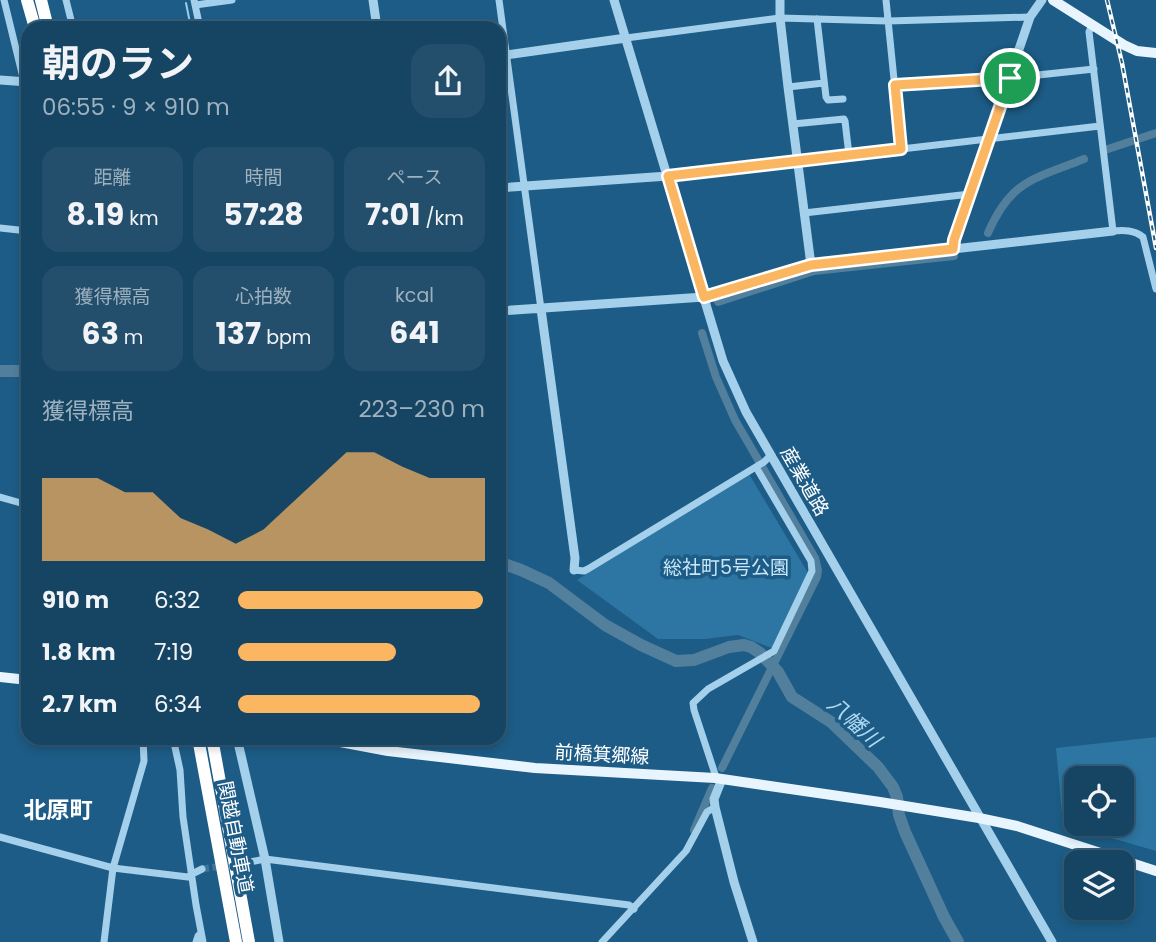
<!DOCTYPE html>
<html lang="ja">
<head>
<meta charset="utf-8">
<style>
	:root { --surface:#164564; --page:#234f6d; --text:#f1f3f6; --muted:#9eb1bf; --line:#355d78; --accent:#fbb662 }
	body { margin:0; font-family:Poppins,"Noto Sans JP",sans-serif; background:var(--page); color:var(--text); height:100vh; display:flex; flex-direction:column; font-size:26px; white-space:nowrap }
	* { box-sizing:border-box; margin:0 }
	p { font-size:23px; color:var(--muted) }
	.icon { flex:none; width:38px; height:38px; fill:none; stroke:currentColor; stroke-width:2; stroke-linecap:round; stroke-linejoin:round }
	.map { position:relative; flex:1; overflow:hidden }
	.details { position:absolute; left:21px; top:21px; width:485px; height:724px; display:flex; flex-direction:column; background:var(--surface); border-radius:21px; box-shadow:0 4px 10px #0003,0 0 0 2px var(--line) }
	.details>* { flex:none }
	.controls { position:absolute; left:1064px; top:766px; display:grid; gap:14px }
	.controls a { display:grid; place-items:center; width:70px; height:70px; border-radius:14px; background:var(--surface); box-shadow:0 4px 10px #0003,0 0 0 2px var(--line); font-size:35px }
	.pin { position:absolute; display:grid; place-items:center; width:60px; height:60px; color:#fff; margin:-30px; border:4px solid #fff; border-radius:50%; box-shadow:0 2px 7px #0007 }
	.round { display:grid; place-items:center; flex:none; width:74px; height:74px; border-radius:21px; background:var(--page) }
	.overview { display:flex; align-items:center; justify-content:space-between; height:119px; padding:0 21px }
	h1 { font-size:38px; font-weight:700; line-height:52px }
	.metrics { display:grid; grid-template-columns:repeat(3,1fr); gap:10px; height:119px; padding:7px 21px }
	.metrics div { display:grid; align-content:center; border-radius:18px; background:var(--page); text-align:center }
	.metrics b { font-size:30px; font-weight:700 }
	.metrics small { font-size:19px; font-weight:400 }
	.metrics p { font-size:19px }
	.chart { height:196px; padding:14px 21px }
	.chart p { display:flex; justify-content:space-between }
	.chart svg { width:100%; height:126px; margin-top:7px; fill:var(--accent); opacity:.7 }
	ul { padding:0 21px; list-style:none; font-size:23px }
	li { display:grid; grid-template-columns:112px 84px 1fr; align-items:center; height:52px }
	li i { height:18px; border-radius:9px; background:var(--accent) }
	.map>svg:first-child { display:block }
	.green { fill:#2d75a2; fill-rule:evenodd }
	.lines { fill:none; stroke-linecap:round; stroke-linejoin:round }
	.stream { stroke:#98cded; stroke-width:2 }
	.canal { stroke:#527f9c; stroke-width:8 }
	.river { stroke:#527f9c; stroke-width:12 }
	.minor-tunnel { stroke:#3f7498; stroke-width:7; stroke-dasharray:7 3.5; stroke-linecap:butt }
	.minor { stroke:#a4d0eb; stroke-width:7 }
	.tertiary { stroke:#a4d0eb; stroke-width:9 }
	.primary { stroke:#e9f5fe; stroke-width:10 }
	.motorway { stroke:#fff; stroke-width:12 }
	.rail-casing { stroke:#fff; stroke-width:4.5 }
	.rail { stroke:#1d5c86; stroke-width:2; stroke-dasharray:5; stroke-linecap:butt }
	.route-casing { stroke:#fff; stroke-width:14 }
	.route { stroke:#fbb662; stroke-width:9 }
	.labels { text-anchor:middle; stroke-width:7; stroke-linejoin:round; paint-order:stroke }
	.street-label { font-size:19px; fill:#fff; stroke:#1d5c86 }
	.park-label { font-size:19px; fill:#c9e6f8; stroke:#1d5c86 }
	.water-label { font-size:21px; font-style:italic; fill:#b0d9f2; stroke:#1d5c86 }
	.quarter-label { font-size:23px; font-weight:bold; fill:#fff; stroke:#1d5c86 }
</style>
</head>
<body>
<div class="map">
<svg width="1156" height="942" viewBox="0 0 1156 942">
	<rect width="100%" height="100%" fill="#1d5c86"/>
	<!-- green -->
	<path class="green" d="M 749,474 L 808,573 L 772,648 L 738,635 L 705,639 L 658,639 L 577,580 Z
		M 1156,737 L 1156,851 L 1070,826 L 1062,814 L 1056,748 ZM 1076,779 L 1122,779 L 1122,824 L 1076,824 Z"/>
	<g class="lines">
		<!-- stream -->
		<path class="stream" d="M 186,3 L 191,28"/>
		<!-- canal -->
		<path class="canal" d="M 1105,150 L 1156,133
			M 988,233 C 1011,180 1034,179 1084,159
			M 718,302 L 814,271 L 954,256
			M 702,333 L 716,377 L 735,420 L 815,558 L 818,570 L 817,577 L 722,768
			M 694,830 L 712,788"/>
		<!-- river -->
		<path class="river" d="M 0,371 L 28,371
			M 499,562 L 521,570 L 549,583 L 605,625 L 641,645 L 676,661 L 694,660 L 729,647 L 744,645 L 751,647 L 760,653 L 778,672 L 792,697 L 831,722 L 878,767 L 893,787 L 897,797 L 899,815 L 905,832 L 944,917 L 958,942"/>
		<!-- minor-tunnel -->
		<path class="minor-tunnel" d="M 202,869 L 250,862"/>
		<!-- minor -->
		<path class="minor" d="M 4,0 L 28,98
			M 66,0 L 73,28
			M 194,0 L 200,28
			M 499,0 L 541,309
			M 886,0 L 901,149
			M 195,5 L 232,0
			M 817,19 L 826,97 L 828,100 L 843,99
			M 1092,25 L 1089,32 L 1113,231 C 1124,230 1134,230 1143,237 L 1156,289
			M 626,38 L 780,18 L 888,21 L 1030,17
			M 895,85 L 1010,78 L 1094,69
			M 788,87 L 824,83
			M 793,124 L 844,119 L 845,121 L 849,155
			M 668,176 L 1100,126
			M 804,213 L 970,194
			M 0,228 L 28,231
			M 0,497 L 28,505
			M 574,570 L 584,571 L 588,569 L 764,462 L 770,456
			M 173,738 L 180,770 L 183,817 L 196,905 L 203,942
			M 715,778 L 715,774 L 694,710 L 693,703 L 708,689 L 774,651 L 812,571 L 811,561 L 756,467
			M 0,837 L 113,868 L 188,877 L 192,874 L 202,869
			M 250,862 L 265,859 L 629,905 L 634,909
			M 104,942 L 113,868 L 144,761 L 143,738
			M 196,942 L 198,936 L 201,933
			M 602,942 L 686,851 L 707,812 L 715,807"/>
		<!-- tertiary -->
		<path class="tertiary" d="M 373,0 L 377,28
			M 614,0 L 723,361 L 746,412 L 1052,942
			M 780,0 L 780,18 L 788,87 L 811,265
			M 499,56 L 626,38
			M 0,80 L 28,82
			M 499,188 L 668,176
			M 953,249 L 954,240 L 1030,17 L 1042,0
			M 541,309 L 575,558 L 574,570
			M 499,311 L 704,297 L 811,265 L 1113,231
			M 237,738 L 265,859 L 279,942
			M 722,779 L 714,799 L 715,807 L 734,882 L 753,942"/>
		<!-- primary -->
		<path class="primary" d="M 1053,0 L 1124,45 L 1137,51 L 1156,53
			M 0,677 L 28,680
			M 319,738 L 388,751 L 535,768 L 715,778 L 880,802 L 979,818 L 1017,826 L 1156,871"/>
		<!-- motorway -->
		<path class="motorway" d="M 27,0 L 35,28
			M 41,0 L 48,28
			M 198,738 L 236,942
			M 212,738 L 249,942"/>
		<!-- rail casing -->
		<g class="rail-casing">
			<path id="rail" d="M 1107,0 L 1122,63 L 1156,248"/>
		</g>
		<!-- rail -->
		<use href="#rail" class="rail"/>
	</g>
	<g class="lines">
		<!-- route casing -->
		<g class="route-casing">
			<path id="route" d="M 1010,78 L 954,240 L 953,249 L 811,265 L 704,297 L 668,176 L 901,149 L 895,85 Z"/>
		</g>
		<!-- route -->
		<use href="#route" class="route"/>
	</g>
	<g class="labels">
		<!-- street labels -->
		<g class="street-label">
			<text transform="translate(805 481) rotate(60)" y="7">産業道路</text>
			<text transform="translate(602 754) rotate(3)" y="7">前橋箕郷線</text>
			<text transform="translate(236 837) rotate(79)" y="7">関越自動車道</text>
		</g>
		<!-- park labels -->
		<g class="park-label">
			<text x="726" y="574">総社町5号公園</text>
		</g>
		<!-- water labels -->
		<g class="water-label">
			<text transform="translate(854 722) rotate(42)" y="7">八幡川</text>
		</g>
		<!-- quarter labels -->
		<g class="quarter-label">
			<text x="58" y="818">北原町</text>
		</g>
	</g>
</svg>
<div class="controls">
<a><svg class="icon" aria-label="locate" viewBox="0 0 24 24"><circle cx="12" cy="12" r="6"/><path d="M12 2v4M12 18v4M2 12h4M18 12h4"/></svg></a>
<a><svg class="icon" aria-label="layers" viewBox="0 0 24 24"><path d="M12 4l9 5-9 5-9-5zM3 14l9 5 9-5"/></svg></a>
</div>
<div class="pin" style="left:1010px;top:78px;background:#1e9e55"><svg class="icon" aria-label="arrive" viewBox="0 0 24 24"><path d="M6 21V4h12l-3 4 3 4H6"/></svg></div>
<section class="details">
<div class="overview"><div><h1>朝のラン</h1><p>06:55 · 9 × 910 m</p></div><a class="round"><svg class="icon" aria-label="share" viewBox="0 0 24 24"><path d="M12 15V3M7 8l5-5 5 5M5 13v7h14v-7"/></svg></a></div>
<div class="metrics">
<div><p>距離</p><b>8.19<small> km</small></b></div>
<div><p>時間</p><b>57:28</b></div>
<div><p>ペース</p><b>7:01<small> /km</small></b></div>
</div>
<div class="metrics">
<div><p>獲得標高</p><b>63<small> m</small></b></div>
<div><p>心拍数</p><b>137<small> bpm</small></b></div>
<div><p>kcal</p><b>641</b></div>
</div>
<div class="chart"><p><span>獲得標高</span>223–230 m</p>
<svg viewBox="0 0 160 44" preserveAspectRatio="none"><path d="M0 44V15L10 15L20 15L30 20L40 20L50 29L60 33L70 38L80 33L90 24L100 15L110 6L120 6L130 11L140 15L150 15L160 15V44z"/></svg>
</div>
<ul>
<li><b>910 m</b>6:32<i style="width:99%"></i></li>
<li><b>1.8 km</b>7:19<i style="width:64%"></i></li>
<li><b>2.7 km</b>6:34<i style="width:98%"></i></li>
</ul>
</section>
</div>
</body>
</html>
